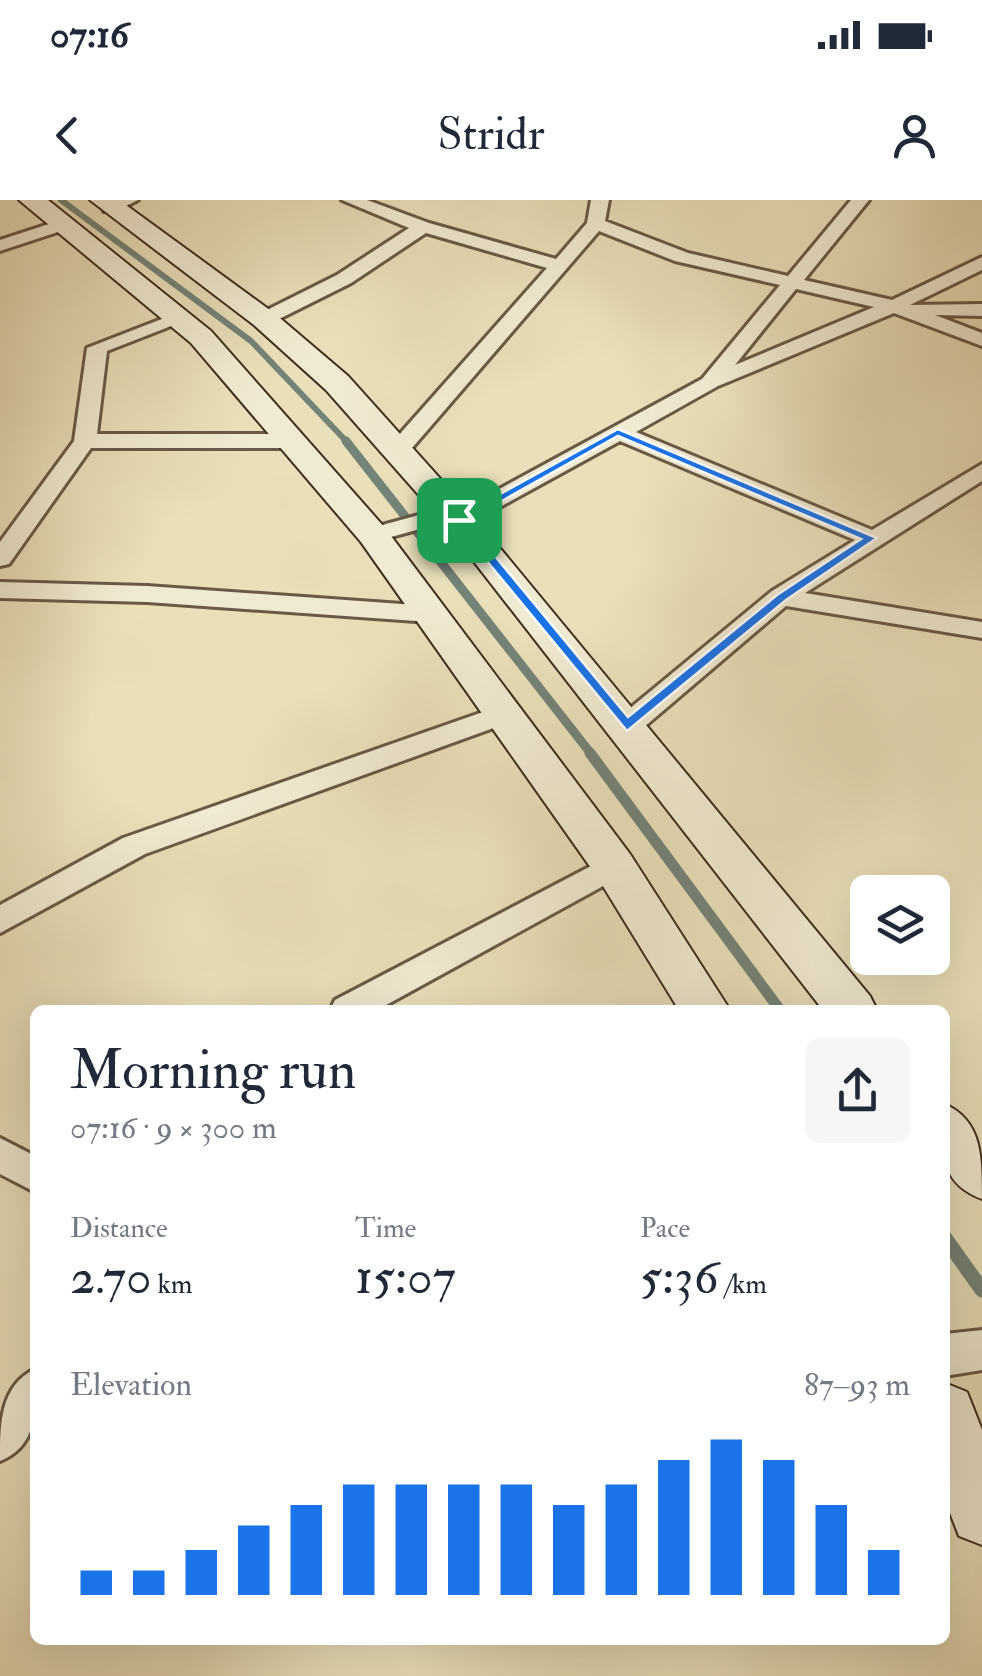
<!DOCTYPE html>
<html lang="en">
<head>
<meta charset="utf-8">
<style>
	:root { --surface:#fff; --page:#f6f6f7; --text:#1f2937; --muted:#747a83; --accent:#1a73e8 }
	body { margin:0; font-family:"IM FELL Double Pica",serif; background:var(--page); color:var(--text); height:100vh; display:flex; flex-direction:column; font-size:38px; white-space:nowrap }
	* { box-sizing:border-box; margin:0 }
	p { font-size:32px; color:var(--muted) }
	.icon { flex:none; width:55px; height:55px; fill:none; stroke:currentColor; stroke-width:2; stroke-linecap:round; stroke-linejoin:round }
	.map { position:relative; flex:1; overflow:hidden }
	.drawer { position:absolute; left:30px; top:805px; width:920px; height:640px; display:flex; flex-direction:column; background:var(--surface); border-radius:15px; box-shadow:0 10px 40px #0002 }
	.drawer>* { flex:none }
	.tools { position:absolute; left:850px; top:675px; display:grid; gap:20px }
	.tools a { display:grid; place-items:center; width:100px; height:100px; border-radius:15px; background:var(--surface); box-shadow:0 10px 40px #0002; font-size:50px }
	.pin { position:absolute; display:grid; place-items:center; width:85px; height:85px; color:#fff; margin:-42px; border-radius:20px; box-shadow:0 5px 15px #0006 }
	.round { display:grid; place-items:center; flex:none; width:105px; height:105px; border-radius:15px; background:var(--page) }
	.headline { display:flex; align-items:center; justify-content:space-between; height:170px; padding:0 40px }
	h1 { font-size:55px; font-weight:600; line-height:75px }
	.stats { display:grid; grid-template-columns:repeat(3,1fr); gap:15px; height:170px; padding:10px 40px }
	.stats div { display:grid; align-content:center }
	.stats b { font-size:50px; font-weight:600 }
	.stats small { font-size:28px; font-weight:400 }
	.stats p { font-size:28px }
	.chart { height:280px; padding:20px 40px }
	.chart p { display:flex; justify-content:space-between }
	.chart svg { width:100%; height:180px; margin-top:10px; stroke:var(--accent); stroke-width:6 }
	.status { display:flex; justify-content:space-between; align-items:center; height:70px; padding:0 50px; background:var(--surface); direction:ltr }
	.status svg { height:28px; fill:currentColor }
	header { display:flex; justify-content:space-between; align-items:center; height:130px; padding:0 40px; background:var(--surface); font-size:45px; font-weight:600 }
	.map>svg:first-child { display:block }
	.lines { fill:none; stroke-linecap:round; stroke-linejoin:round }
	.stream-far3 { stroke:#748378; stroke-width:6 }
	.stream-far2 { stroke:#748378; stroke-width:9 }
	.stream-far1 { stroke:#748378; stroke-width:11 }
	.stream { stroke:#748378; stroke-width:15 }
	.street-casing { stroke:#695a46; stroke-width:6 }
	.secondary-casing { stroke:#3e2d1f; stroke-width:4 }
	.street { fill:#f1ead2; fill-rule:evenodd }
	.secondary { fill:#f1ead2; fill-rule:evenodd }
	.route { fill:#1a73e8; stroke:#fff; stroke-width:2.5; fill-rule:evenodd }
</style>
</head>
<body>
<div class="status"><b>07:16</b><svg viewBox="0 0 49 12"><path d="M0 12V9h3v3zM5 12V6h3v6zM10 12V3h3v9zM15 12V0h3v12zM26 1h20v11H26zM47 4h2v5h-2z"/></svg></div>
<header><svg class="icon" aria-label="back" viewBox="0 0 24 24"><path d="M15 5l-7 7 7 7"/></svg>Stridr<svg class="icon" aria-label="person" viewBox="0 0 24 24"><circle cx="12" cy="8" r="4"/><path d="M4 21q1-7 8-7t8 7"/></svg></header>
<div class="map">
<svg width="982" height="1476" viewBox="0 0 982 1476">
	<rect width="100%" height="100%" fill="#e9dfb9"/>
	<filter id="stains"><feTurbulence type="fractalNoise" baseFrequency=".002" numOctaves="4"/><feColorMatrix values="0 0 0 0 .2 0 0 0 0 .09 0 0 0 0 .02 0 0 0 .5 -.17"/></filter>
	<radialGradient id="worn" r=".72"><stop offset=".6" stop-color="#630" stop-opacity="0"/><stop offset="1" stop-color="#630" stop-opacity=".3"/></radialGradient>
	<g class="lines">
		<!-- stream-far3 -->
		<path class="stream-far3" d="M 61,0 L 251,141 L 348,243"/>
		<!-- stream-far2 -->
		<path class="stream-far2" d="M 346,241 L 592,555"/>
		<!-- stream-far1 -->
		<path class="stream-far1" d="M 590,553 L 780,810"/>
		<!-- stream -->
		<path class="stream" d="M 945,1038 L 982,1090"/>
		<!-- street casing -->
		<g class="street-casing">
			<path id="street" d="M 113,0 L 138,0 L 116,11 L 104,11 L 104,3 Z
				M 342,0 L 367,0 L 429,23 L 556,59 L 587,23 L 591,0 L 609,0 L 605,21 L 688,53 L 788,76 L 851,0 L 869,0 L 804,80 L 892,100 L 982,57 L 982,70 L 910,105 L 982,104 L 982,116 L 935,115 L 982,133 L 982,146 L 894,113 L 718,186 L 636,232 L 872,330 L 982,264 L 982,281 L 805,393 L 982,422 L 982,438 L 786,406 L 637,533 L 617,533 L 613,526 L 617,519 L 772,391 L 855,340 L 620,241 L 467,325 L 431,326 L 373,342 L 361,335 L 364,330 L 430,312 L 455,313 L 702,179 L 780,85 L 675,61 L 599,31 L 406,255 L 390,255 L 390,245 L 547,68 L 426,33 L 351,83 L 271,123 L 257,123 L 257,115 L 337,75 L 409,28 ZM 796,89 L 874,107 L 735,165 Z
				M 61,20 L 70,25 L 67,29 L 0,51 L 0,40 Z
				M 172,115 L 189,119 L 107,151 L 97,234 L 294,234 L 305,241 L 294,248 L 91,248 L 9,364 L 0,366 L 0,342 L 74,241 L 87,148 Z
				M 0,382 L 147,386 L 430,406 L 443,414 L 430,422 L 147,402 L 0,398 Z
				M 503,505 L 513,507 L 517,514 L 513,521 L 145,654 L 0,733 L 0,705 L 123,638 Z
				M 614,654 L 625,658 L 630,666 L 625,674 L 377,810 L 330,810 L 335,800 Z
				M 0,938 L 35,956 L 35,992 L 0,974 Z
				M 982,1130 L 982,1170 L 945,1176 L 945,1134 Z
				M 35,1169 C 35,1206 40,1245 0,1261 C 0,1224 0,1186 35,1169 Z"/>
		</g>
		<!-- secondary casing -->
		<g class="secondary-casing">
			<path id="secondary" d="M 19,0 L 48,0 L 211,131 L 385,328 L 630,654 L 730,810 L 679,810 L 598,678 L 361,342 L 191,143 Z
				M 90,0 L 119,0 L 274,113 L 348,176 L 471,313 L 870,796 L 877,810 L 823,810 L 447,327 L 326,190 L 254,125 Z
				M 945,904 C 982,921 982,956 982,999 C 934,981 945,946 945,904 Z
				M 945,1183 L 967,1192 L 982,1230 L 982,1345 L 959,1336 L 945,1300 Z"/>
		</g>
		<!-- street -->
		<use href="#street" class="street"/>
		<!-- secondary -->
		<use href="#secondary" class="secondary"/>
	</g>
	<!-- route -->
	<path class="route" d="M 618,229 L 877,338 L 786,400 L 627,531 L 453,320 ZM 618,236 L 861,339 L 777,395 L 628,517 L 466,321 Z"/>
	<rect width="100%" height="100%" filter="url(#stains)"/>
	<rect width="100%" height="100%" fill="url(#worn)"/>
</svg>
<div class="tools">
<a><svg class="icon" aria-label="layers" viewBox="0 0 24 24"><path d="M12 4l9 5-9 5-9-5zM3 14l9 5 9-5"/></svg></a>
</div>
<div class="pin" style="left:459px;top:320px;background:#1e9e55"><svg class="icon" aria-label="arrive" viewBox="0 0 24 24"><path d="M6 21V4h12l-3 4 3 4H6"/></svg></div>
<section class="drawer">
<div class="headline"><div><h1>Morning run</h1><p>07:16 · 9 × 300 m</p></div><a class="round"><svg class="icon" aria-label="share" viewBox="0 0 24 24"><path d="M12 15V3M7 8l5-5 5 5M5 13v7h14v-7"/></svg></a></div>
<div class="stats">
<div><p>Distance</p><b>2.70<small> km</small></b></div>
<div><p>Time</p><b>15:07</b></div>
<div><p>Pace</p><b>5:36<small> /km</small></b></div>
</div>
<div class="chart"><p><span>Elevation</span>87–93 m</p>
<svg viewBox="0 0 160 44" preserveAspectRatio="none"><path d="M5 44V38M15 44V38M25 44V33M35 44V27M45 44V22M55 44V17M65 44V17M75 44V17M85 44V17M95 44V22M105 44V17M115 44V11M125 44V6M135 44V11M145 44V22M155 44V33"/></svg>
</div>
</section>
</div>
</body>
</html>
